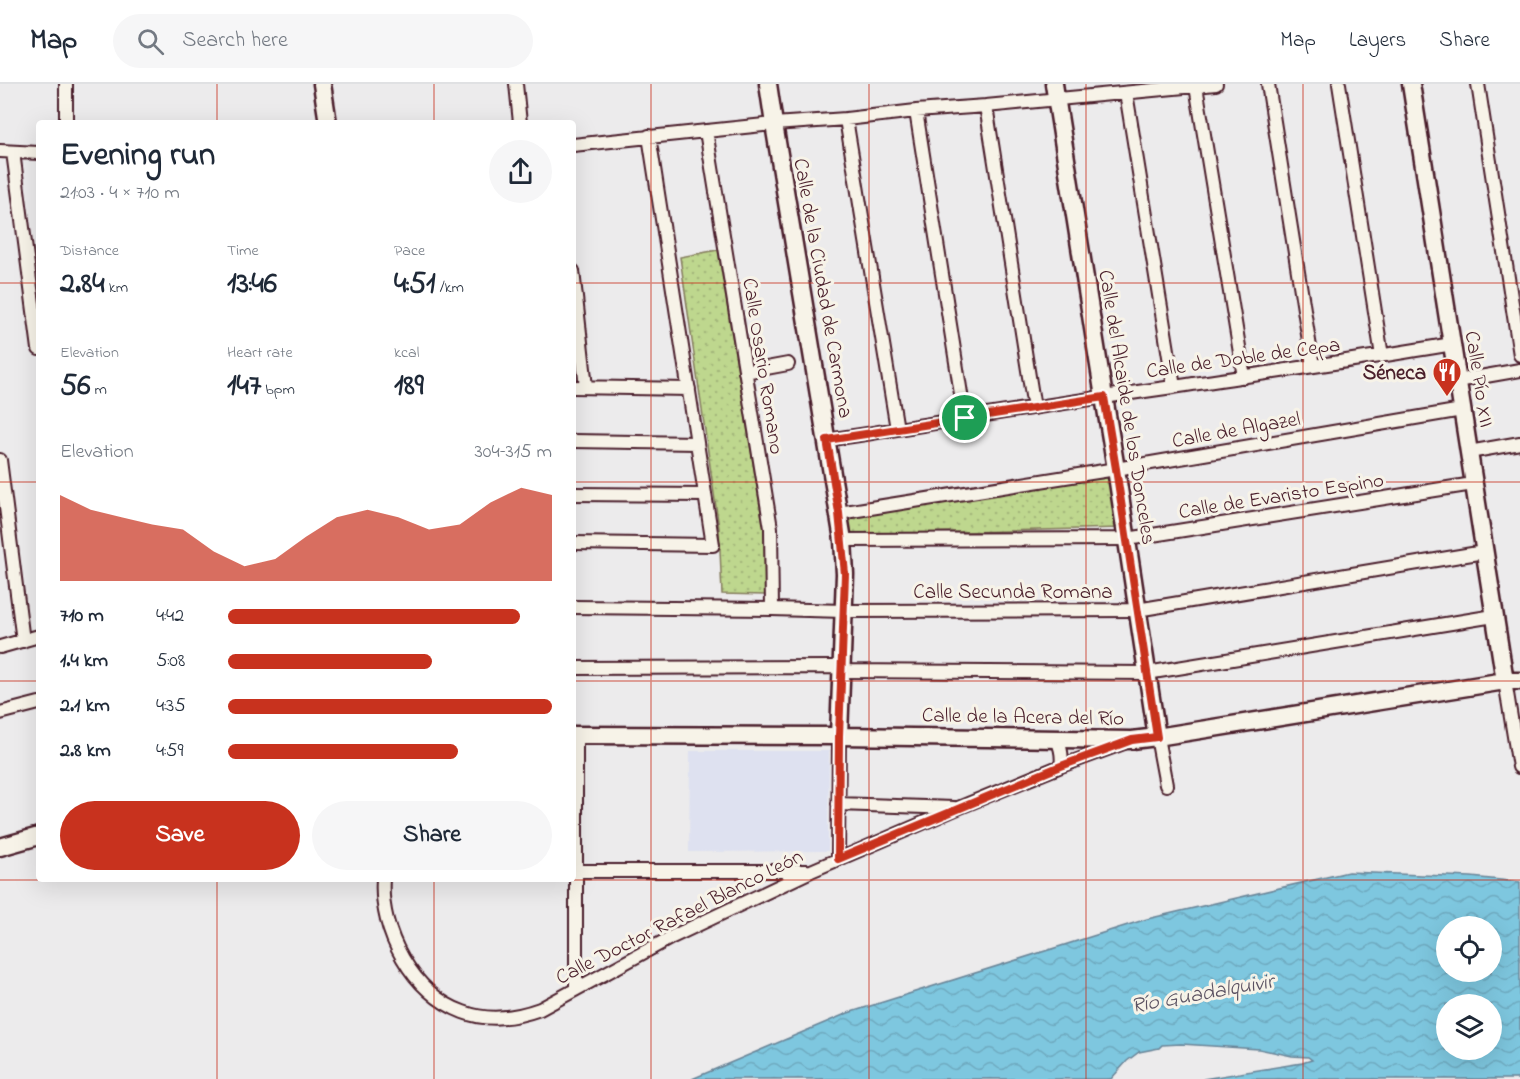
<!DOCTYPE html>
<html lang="en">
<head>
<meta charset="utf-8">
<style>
	:root { --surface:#fff; --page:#f6f6f7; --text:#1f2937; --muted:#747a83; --line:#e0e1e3; --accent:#c8321e }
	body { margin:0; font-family:"Indie Flower",sans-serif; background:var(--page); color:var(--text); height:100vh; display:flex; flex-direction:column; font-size:22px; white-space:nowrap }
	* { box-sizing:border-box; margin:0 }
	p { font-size:20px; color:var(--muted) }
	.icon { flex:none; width:33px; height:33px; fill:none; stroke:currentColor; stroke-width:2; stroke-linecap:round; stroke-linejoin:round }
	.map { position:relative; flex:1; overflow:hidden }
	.sheet { position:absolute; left:36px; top:36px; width:540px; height:762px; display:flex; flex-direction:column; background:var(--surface); border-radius:6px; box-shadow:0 6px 24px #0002 }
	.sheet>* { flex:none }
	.buttons { position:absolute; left:1436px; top:832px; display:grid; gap:12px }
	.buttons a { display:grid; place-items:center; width:66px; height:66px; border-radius:50%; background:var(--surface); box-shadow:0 6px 24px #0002; font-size:30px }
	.pin { position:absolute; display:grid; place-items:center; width:51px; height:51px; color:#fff; margin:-26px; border:3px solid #fff; border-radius:50%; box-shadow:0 2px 6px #0007 }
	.round { display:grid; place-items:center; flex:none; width:63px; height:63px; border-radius:32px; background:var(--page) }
	.head { display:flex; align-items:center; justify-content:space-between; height:102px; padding:0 24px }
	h1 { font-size:33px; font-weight:700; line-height:45px }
	.figures { display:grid; grid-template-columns:repeat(3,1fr); gap:9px; height:102px; padding:6px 24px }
	.figures div { display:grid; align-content:center }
	.figures b { font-size:30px; font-weight:700 }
	.figures small { font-size:16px; font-weight:400 }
	.figures p { font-size:16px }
	.chart { height:168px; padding:12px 24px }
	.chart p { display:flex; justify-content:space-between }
	.chart svg { width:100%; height:108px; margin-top:6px; fill:var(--accent); opacity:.7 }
	.button { display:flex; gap:12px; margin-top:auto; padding:12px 24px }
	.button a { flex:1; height:69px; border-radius:36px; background:var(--accent); color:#fff; font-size:24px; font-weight:700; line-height:69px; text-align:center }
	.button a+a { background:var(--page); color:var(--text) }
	ul { padding:0 24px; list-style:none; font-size:20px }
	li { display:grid; grid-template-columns:96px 72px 1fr; align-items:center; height:45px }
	li i { height:15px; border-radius:8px; background:var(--accent) }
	header { display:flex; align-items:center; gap:36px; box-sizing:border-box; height:84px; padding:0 30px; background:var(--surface); border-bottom:2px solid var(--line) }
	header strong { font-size:28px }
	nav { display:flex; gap:33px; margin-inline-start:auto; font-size:21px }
	.search { width:420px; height:54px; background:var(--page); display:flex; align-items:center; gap:15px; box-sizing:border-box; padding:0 21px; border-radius:33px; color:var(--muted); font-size:22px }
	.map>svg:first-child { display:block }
	.built { fill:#dee1f0 }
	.park { fill:url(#park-dots); stroke:#847b5c; stroke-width:1.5 }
	.water { fill:url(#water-waves); stroke:#698497; stroke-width:1.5; fill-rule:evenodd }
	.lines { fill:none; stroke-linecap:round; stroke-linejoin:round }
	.street-casing { stroke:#4a1f2b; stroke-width:16 }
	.secondary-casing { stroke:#4a1f2b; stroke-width:21 }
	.street { stroke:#f7f3e8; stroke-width:12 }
	.secondary { stroke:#f7f3e8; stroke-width:16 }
	.route-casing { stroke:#fff; stroke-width:12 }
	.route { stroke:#c8321e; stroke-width:8 }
	.grid { fill:none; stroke:#c8321e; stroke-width:1.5; stroke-opacity:0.55 }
	.labels { text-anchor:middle; stroke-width:6; stroke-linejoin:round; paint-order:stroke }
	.street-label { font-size:21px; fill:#4a1f2b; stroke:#f7f3e8 }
	.poi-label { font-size:21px; font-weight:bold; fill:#4a1f2b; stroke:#f7f3e8; text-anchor:end }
	.water-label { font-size:22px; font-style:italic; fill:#5a5161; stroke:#f7f3e8 }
</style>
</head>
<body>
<header>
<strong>Map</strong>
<div class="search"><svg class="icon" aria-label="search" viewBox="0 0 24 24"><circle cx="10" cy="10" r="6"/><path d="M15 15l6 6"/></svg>Search here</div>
<nav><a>Map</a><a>Layers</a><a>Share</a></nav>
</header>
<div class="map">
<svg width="1520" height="995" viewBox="0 0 1520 995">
	<defs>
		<pattern id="park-dots" width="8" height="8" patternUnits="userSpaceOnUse" patternTransform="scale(1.5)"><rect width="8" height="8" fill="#bed78e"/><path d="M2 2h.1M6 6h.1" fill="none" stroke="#a5b87b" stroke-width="1.8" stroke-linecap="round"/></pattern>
		<pattern id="water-waves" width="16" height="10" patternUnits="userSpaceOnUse" patternTransform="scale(1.5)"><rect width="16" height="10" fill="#7ec7df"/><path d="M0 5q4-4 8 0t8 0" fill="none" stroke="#6eaac0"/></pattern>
	</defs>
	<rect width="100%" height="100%" fill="#ecebec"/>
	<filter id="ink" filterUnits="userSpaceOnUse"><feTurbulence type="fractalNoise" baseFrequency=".0167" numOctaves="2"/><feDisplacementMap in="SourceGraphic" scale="12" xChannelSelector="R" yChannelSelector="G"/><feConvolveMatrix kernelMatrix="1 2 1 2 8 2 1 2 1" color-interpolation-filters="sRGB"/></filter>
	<g filter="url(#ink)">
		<!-- built -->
		<path class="built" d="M 690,667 L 829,667 L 828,767 L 689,768 Z"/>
		<!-- park -->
		<path class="park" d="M 718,166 L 764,446 L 765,511 L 722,510 L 719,444 L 680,173 Z
			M 1113,393 L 1121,444 L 848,451 L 847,427 Z"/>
		<!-- water -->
		<path class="water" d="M 1348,788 L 1471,793 L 1520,798 L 1520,995 L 1203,995 L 1302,979 L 1312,976 L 1308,973 L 1292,972 L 1259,965 L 1181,960 L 1162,961 L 1159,964 L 1139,968 L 1127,977 L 1111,995 L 692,995 L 848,929 L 1147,835 ZM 1446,843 L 1491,843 L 1491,888 L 1446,888 ZM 1446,921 L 1491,921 L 1491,966 L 1446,966 Z"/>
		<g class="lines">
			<!-- street casing -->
			<g class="street-casing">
				<path id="street" d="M 516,0 L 520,39
					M 1268,0 L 1313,282
					M 1339,0 L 1382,272
					M 1478,0 L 1520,271
					M 1196,2 L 1244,293
					M 1126,9 L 1174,303
					M 986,22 L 1034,324
					M 916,27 L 965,335
					M 846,35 L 897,345
					M 66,39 L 66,0
					M 706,47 L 771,444 L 772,525
					M 573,61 L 774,40 L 846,35 L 916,27 L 986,22 L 1216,0
					M 0,67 L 39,69
					M 13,68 L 39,265
					M 573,187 L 586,303
					M 745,288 L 788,280
					M 1457,297 L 1520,286
					M 573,303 L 689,305
					M 827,356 C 943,338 1058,319 1173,303 C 1266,289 1359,276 1452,260
					M 573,357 L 697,359
					M 1469,368 L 1520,359
					M 0,376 L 23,557
					M 573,410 L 705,411
					M 839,429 L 1116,385 L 1462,326
					M 843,456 L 1127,455 L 1473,400
					M 573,459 L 713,461 L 649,52
					M 573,523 L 772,525 L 844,527 L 1137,526 L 1484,468
					M 0,563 L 39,552
					M 573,584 L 841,583
					M 841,587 L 1147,589 L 1494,532
					M 1505,597 L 1519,683
					M 0,629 L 39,619
					M 1157,653 L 1166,701
					M 1057,655 C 1061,664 1063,672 1061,682
					M 838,720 L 954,724
					M 838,775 L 839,652
					M 573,787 L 807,787
					M 383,795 C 379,847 413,910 463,928 C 489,938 515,934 540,925 L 672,853 L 811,787 L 958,724 L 1061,682 L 1124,659
					M 576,905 L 576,651"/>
			</g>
			<!-- secondary casing -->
			<g class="secondary-casing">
				<path id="secondary" d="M 322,0 L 328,39
					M 768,0 L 774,40 L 843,456 L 845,490 L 839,652
					M 1054,0 L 1104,313 L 1116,385 L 1157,653
					M 1411,0 L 1505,597
					M 573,651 L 839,652 L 1132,656 L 1157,653 L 1505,597 L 1520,597
					M 0,763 L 39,752"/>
			</g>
			<!-- street -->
			<use href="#street" class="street"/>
			<!-- secondary -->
			<use href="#secondary" class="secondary"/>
		</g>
	</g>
	<g class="lines" filter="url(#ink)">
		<!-- route casing -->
		<g class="route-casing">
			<path id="route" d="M 1104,313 L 1116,385 L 1157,653 L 1132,656 L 1061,682 L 838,775 L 839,652 L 845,490 L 839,429 L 827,356 Z"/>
		</g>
		<!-- route -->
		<use href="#route" class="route"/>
	</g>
	<!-- grid -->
	<path class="grid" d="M 217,0 L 217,39M 434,0 L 434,39M 651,0 L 651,995M 869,0 L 869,995M 1086,0 L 1086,995M 1303,0 L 1303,995M 0,199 L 39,199M 573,199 L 1520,199M 0,398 L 39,398M 573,398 L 1520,398M 0,597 L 39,597M 573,597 L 1520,597M 217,795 L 217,995M 434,795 L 434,995M 0,796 L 1520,796"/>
	<!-- icons -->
	<defs>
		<g id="restaurant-pin" transform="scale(1.5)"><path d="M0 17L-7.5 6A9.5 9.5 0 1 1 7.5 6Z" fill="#c8321e" stroke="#f7f3e8"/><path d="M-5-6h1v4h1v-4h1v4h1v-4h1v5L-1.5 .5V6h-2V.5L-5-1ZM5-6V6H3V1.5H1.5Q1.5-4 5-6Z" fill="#fff"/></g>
	</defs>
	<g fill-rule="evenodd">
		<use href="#restaurant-pin" x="1447" y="288"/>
	</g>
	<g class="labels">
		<!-- street labels -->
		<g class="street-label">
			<text transform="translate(824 204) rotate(80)" y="7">Calle de la Ciudad de Carmona</text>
			<text transform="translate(1243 273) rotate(-8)" y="7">Calle de Doble de Cepa</text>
			<text transform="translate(764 282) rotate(81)" y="7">Calle Osario Romano</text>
			<text transform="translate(1480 295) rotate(81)" y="7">Calle Pío XII</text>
			<text transform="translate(1128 323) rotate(81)" y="7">Calle del Alcaide de los Donceles</text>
			<text transform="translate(1236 345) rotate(-10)" y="7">Calle de Algazel</text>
			<text transform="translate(1281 411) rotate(-9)" y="7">Calle de Evaristo Espino</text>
			<text x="1013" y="514">Calle Secunda Romana</text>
			<text transform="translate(1023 632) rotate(1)" y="7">Calle de la Acera del Río</text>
			<text transform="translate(679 832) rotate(-27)" y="7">Calle Doctor Rafael Blanco León</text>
		</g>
		<!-- poi labels -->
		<g class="poi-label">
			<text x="1426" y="295">Séneca</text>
		</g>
		<!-- water labels -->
		<g class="water-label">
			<text transform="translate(1202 908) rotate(-10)" y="8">Río Guadalquivir</text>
		</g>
	</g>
</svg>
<div class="buttons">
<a><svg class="icon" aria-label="locate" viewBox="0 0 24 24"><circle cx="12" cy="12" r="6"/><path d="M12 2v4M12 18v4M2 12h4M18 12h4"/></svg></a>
<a><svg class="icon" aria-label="layers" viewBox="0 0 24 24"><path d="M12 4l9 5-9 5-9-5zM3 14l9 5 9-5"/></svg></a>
</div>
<div class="pin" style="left:965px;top:334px;background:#1e9e55"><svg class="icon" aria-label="arrive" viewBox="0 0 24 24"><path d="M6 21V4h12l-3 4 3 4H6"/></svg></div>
<section class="sheet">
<div class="head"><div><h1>Evening run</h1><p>21:03 · 4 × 710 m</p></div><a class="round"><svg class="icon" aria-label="share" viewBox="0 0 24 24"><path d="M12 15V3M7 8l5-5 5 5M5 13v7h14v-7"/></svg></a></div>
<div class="figures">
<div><p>Distance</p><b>2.84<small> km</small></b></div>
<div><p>Time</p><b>13:46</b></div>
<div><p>Pace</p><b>4:51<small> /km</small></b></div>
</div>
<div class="figures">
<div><p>Elevation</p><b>56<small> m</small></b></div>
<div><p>Heart rate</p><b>147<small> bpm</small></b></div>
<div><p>kcal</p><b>189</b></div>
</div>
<div class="chart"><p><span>Elevation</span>304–315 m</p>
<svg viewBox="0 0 160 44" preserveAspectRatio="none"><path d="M0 44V9L10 15L20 18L30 21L40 23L50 32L60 38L70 35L80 26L90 18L100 15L110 18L120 23L130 21L140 12L150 6L160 9V44z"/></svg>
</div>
<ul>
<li><b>710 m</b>4:42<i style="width:90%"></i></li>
<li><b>1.4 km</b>5:08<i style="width:63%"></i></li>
<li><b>2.1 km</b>4:35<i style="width:100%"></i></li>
<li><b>2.8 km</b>4:59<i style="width:71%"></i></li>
</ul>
<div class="button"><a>Save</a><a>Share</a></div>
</section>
</div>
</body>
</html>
